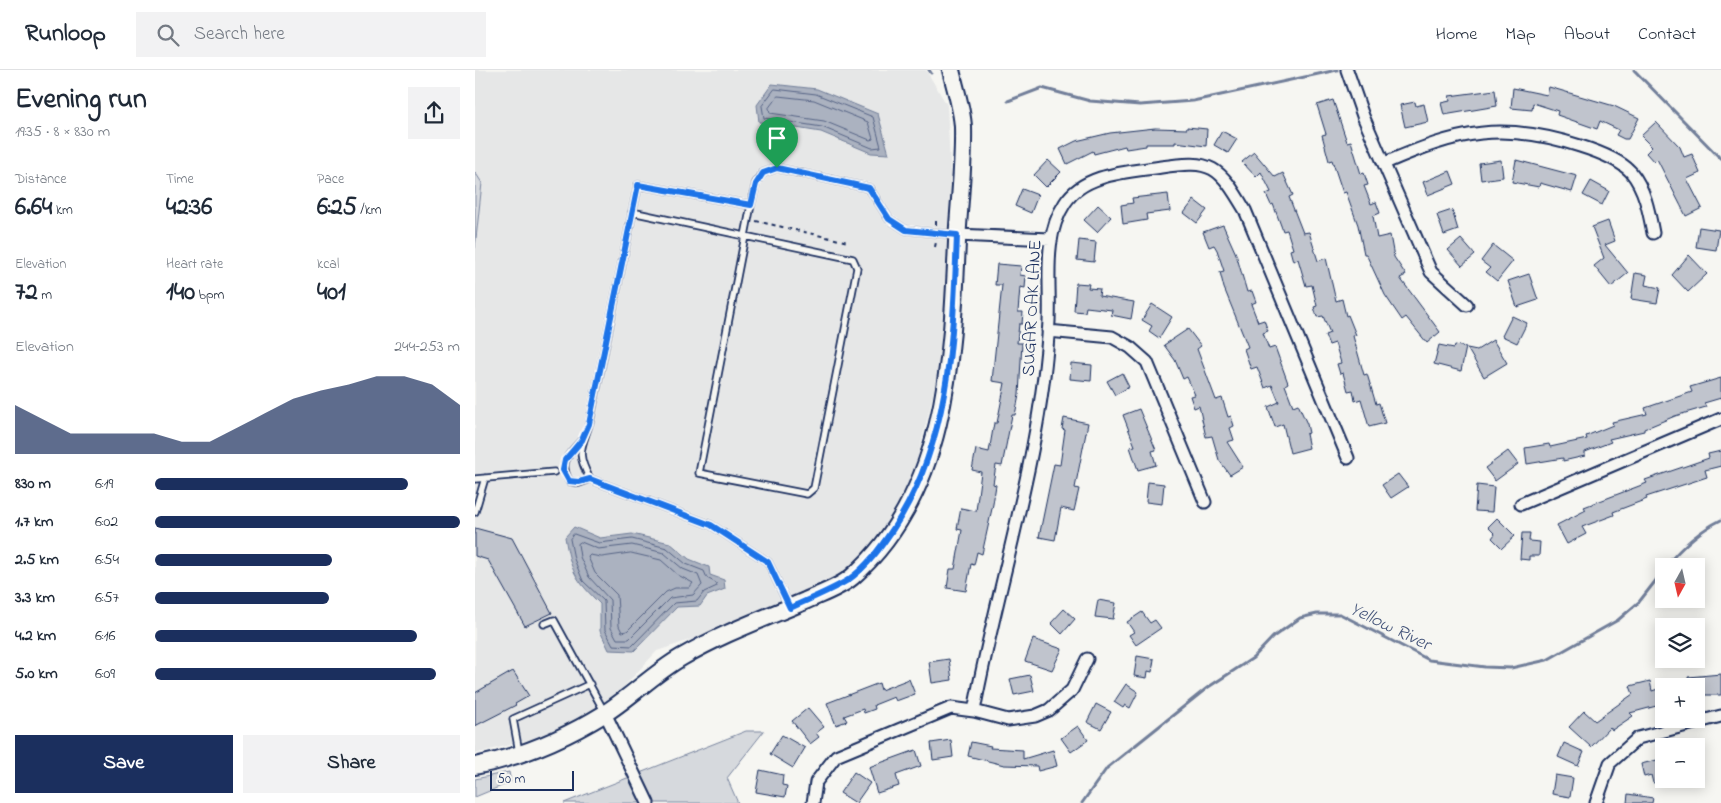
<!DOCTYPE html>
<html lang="en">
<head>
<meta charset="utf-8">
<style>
	:root { --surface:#fff; --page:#f2f2f3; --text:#1f2937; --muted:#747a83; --line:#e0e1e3; --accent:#1b2f5e }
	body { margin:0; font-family:"Indie Flower",sans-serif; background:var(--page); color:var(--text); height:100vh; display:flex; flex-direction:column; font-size:19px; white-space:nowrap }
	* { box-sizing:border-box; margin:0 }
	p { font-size:16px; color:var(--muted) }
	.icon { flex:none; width:28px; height:28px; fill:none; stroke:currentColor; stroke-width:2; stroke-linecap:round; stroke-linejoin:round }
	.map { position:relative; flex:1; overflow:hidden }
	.panel { display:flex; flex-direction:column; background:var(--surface); width:475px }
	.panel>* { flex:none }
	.needle { width:32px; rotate:188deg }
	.controls { position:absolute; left:1180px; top:488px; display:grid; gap:10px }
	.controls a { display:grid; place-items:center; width:50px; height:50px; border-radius:0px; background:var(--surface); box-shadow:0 2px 12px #0003; font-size:25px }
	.scale { position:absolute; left:15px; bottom:12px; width:84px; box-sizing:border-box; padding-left:5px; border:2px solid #1b2f5e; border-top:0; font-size:14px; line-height:18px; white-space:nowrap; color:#1b2f5e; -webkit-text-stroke:4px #f6f6f2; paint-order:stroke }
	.pin { position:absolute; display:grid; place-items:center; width:42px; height:42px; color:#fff; margin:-51px -21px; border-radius:50% 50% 50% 0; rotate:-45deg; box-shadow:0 0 5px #0007 }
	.pin .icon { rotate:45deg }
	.round { display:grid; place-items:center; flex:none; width:52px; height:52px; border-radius:0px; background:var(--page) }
	.summary { display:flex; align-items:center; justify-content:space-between; height:85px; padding:0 15px }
	h1 { font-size:28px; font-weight:700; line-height:38px }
	.metrics { display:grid; grid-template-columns:repeat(3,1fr); gap:8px; height:85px; padding:5px 15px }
	.metrics div { display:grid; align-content:center }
	.metrics b { font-size:25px; font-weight:700 }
	.metrics small { font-size:14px; font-weight:400 }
	.metrics p { font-size:14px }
	.chart { height:140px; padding:10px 15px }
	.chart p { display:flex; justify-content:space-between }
	.chart svg { width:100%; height:90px; margin-top:5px; fill:var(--accent); opacity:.7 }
	.primary-button { display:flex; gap:10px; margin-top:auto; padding:10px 15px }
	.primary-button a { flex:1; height:58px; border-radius:0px; background:var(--accent); color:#fff; font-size:20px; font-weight:700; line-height:58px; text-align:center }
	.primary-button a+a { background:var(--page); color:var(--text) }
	ul { padding:0 15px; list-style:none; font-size:16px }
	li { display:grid; grid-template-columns:80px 60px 1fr; align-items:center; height:38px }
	li i { height:12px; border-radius:6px; background:var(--accent) }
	header { display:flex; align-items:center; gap:30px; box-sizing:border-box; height:70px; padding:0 25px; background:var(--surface); border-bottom:1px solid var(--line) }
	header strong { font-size:24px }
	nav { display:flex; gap:28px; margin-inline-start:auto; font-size:18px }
	.search { width:350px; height:45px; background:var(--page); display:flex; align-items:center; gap:12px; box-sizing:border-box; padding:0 18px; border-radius:0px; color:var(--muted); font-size:19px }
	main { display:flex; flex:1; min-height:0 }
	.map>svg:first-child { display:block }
	.built { fill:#e6e7e7 }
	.green { fill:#d6d9dd; stroke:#78849e }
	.water { fill:#abb2c0; stroke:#717e99 }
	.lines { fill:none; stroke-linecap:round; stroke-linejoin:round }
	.shore { stroke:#556385; stroke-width:1 }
	.stream { stroke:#717e99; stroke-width:3 }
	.building { fill:#c0c4cd; stroke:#1b2f5e }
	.lane-casing { stroke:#1b2f5e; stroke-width:9 }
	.street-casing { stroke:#1b2f5e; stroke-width:15 }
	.secondary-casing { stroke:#1b2f5e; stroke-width:20 }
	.path { stroke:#1b2f5e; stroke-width:2; stroke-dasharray:4 4; stroke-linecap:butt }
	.lane { stroke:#f6f6f2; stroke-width:5.5 }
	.street { stroke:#f6f6f2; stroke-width:11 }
	.secondary { stroke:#f6f6f2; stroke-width:16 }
	.route-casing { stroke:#fff; stroke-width:10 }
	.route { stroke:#1a73e8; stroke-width:6 }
	.labels { text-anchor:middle; stroke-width:4; stroke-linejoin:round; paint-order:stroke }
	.street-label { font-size:18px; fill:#1b2f5e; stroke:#f6f6f2 }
	.water-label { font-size:19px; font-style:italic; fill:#46567b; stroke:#f6f6f2 }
</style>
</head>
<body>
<header>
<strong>Runloop</strong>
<div class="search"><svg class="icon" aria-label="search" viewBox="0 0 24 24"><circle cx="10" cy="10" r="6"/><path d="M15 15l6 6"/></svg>Search here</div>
<nav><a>Home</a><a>Map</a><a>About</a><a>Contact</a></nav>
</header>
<main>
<section class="panel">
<div class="summary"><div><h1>Evening run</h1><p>19:35 · 8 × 830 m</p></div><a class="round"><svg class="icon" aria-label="share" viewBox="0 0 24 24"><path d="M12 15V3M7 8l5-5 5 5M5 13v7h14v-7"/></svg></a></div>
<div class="metrics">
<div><p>Distance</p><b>6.64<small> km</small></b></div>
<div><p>Time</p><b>42:36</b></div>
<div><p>Pace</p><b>6:25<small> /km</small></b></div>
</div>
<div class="metrics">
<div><p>Elevation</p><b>72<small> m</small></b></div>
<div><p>Heart rate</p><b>140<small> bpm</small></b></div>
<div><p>kcal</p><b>401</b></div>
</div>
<div class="chart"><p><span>Elevation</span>244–253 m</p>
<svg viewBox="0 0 160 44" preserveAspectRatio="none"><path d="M0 44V20L10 27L20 34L30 34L40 34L50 34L60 38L70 38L80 31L90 24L100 17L110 13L120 10L130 6L140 6L150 10L160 20V44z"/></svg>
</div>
<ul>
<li><b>830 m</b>6:19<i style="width:83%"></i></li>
<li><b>1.7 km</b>6:02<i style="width:100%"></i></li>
<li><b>2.5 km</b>6:54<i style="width:58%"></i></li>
<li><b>3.3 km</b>6:57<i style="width:57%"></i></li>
<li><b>4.2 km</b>6:16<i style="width:86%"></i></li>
<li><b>5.0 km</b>6:09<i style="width:92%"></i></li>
</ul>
<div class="primary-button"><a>Save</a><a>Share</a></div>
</section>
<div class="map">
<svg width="1246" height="733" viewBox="0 0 1246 733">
	<rect width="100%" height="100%" fill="#f6f6f2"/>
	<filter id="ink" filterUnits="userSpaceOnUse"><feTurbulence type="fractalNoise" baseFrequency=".02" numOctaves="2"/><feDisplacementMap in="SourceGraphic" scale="10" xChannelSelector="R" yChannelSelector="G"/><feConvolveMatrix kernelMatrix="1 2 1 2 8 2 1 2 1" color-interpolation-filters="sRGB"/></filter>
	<g filter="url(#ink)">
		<!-- built -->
		<path class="built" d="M 0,0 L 451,0 L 472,35 L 482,227 L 426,456 L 360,521 L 182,581 L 114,654 L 0,684 Z"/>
		<!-- green -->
		<path class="green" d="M 0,102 L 7,113 L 0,178 Z
			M 271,661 L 289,661 L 252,708 L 263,733 L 89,733 Z
			M 34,702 L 36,712 L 0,727 L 0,709 Z"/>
		<!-- water -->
		<path class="water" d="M 297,14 L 342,19 L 403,44 L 414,84 L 396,83 L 346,62 L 284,52 L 282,35 Z
			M 99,457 L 125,468 L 157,464 L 195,473 L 214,489 L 234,497 L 235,505 L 249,510 L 250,519 L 232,526 L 225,536 L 202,537 L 159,581 L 134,580 L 125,561 L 125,534 C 100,509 96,502 90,467 Z"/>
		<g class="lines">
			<!-- shore -->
			<path class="shore" d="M 300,19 L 341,24 L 398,47 L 406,77 L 397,78 L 347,57 L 289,48 L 287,36 Z
				M 303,26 L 339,30 L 393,52 L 398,69 L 395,70 L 349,51 L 295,43 L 294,38 Z
				M 99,464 L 124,473 L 157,469 L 192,478 L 211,494 L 229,501 L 232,508 L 241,513 L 242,516 L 229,522 L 222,531 L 199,533 L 157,576 L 138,575 L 130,560 L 129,531 L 108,511 L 99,489 L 95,469 Z
				M 106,472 L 123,479 L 157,475 L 189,483 L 208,499 L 223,505 L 227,515 L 218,525 L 195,528 L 154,569 L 142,569 L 136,558 L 135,530 L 114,507 L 105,487 L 103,474 Z
				M 156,483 L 186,490 L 203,505 L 218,513 L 214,518 L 200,518 L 191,522 L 152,561 L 147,562 L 144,556 L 142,525 L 120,503 L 113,487 L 115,485 L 126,487 Z"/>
			<!-- stream -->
			<path class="stream" d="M 454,0 L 456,3
				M 1159,0 L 1246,89
				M 533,31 L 567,18 L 615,31 L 665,35 L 718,31 L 862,0
				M 1191,496 C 1207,476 1224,461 1246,450
				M 607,733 L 632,698 L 732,618 L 778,588 L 798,567 L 825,548 L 842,544 L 865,544 L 954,590 L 1010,597 L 1036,598 L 1072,590 L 1143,550 L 1164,532 L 1189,500"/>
		</g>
		<!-- building -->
		<path class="building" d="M 1074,17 L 1139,36 L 1164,48 L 1153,69 L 1149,69 L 1141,65 L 1144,60 L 1125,51 L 1122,59 L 1082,45 L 1083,41 L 1058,33 L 1057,40 L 1036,38 L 1038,18 L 1072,25 Z
			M 1020,20 L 1022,36 L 969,45 L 966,33 L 975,31 L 974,26 Z
			M 858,30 L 872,72 L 876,71 L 886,104 L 889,103 L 893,115 L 889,116 L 896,134 L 901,132 L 905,143 L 898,146 L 902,168 L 915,165 L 919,187 L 931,205 L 925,208 L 965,262 L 952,273 L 931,247 L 927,250 L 910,225 L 891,184 L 889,184 L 883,155 L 871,122 L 868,123 L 857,90 L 854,91 L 847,65 L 851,64 L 842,35 Z
			M 940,32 L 941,36 L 949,34 L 953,52 L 930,57 L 925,35 Z
			M 1181,52 L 1205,77 L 1209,87 L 1217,84 L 1225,103 L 1212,109 L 1227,138 L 1211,146 L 1182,89 L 1179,92 L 1171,83 L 1177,77 L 1166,66 Z
			M 712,57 L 732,59 L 731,76 L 700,72 L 700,74 L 671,74 L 671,76 L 651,79 L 650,76 L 619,84 L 618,81 L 592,94 L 585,79 L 601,71 L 635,63 L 680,58 L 712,59 Z
			M 747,61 L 762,69 L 753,83 L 739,75 Z
			M 779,82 L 800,107 L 808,103 L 818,125 L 814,127 L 828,163 L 834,162 L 843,191 L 851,188 L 861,231 L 867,229 L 871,246 L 873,245 L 881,265 L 878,266 L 889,305 L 892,304 L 901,334 L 904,333 L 910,353 L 894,357 L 886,329 L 880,331 L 878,320 L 873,321 L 868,303 L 865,304 L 862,294 L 866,293 L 860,273 L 854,275 L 850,265 L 855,263 L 848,246 L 842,247 L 839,237 L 842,236 L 837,215 L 831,216 L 823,189 L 818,191 L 815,180 L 818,179 L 812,160 L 808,161 L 798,134 L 796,135 L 791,124 L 796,122 L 786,102 L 781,107 L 767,92 Z
			M 573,90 L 586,102 L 571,117 L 559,105 Z
			M 1026,90 L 1028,107 L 1006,110 L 1004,93 Z
			M 1041,90 L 1102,106 L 1097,122 L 1065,113 L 1064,117 L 1037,112 Z
			M 975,101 L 980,114 L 953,125 L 948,112 Z
			M 1116,111 L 1134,121 L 1127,135 L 1108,125 Z
			M 547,119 L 563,125 L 556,143 L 540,136 Z
			M 693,124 L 695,141 L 671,144 L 672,150 L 648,154 L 646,135 L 658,133 L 657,128 Z
			M 719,130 L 732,140 L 722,153 L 709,143 Z
			M 623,135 L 636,147 L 622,162 L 609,150 Z
			M 977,140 L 983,160 L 969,165 L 962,145 Z
			M 1133,151 L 1140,171 L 1130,175 L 1153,203 L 1136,217 L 1119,196 L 1129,188 L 1117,157 Z
			M 748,155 L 761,184 L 772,222 L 777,221 L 781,232 L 776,234 L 783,252 L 789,250 L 793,261 L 788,263 L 794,279 L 800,277 L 813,313 L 810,315 L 818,336 L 823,334 L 832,354 L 834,363 L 831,364 L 834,378 L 815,383 L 808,354 L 800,357 L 793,337 L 804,332 L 797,315 L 790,318 L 782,297 L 776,299 L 769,279 L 773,277 L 749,218 L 745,202 L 749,201 L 742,180 L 739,175 L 734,177 L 728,162 Z
			M 1224,157 L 1244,160 L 1241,180 L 1221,177 Z
			M 986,169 L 1000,185 L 987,196 L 973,180 Z
			M 604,170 L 621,172 L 619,192 L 602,190 Z
			M 1018,175 L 1038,191 L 1022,211 L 1011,202 L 1015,198 L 1006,191 Z
			M 1214,185 L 1232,204 L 1213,222 L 1197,205 Z
			M 522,194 L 546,196 L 545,205 L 551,206 L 550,218 L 545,217 L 543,242 L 548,242 L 547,254 L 544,254 L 542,273 L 547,273 L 544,325 L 540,345 L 537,345 L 527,396 L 521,395 L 518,414 L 521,415 L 518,434 L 507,484 L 502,482 L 499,495 L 496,494 L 491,521 L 472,518 L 475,499 L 480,499 L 487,460 L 482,459 L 486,438 L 501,441 L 506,402 L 497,400 L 501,379 L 514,382 L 519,353 L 522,353 L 530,313 L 517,311 L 527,215 L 520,215 Z
			M 1160,203 L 1172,205 L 1170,215 L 1185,218 L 1182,233 L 1156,229 Z
			M 1054,204 L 1063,230 L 1042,237 L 1033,211 Z
			M 601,213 L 614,214 L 613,218 L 625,219 L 624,226 L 659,232 L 656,249 L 636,245 L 637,240 L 611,237 L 610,242 L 599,241 Z
			M 677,234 L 697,247 L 684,268 L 674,261 L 677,256 L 667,250 Z
			M 1037,246 L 1052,253 L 1042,273 L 1027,266 Z
			M 713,259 L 726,276 L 722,279 L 741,330 L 747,328 L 753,347 L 756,346 L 759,356 L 755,358 L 759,370 L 752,372 L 768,397 L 755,405 L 744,390 L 737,366 L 731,367 L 724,336 L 719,338 L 715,326 L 720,325 L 712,307 L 708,309 L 700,290 L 689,275 Z
			M 1018,270 L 1032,293 L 1009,307 L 992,278 L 1002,280 Z
			M 964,275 L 979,278 L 980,275 L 991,277 L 986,301 L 959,294 Z
			M 596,293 L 617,295 L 616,311 L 595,309 Z
			M 647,303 L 654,317 L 640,325 L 632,311 Z
			M 1246,308 L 1246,328 L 1229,333 L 1231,337 L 1200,346 L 1169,359 L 1169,361 L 1134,369 L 1136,372 L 1110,382 L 1110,386 L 1088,391 L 1088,388 L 1052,394 L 1050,378 L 1074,374 L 1075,377 L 1112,369 L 1111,366 L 1138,355 L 1137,352 L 1172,344 L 1170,338 L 1217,322 L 1215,317 Z
			M 664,339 L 681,380 L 677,381 L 681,395 L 663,400 L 655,377 L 660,376 L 648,345 Z
			M 589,348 L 613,353 L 600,418 L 604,419 L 599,441 L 586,438 L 580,470 L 564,467 L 579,394 L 585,395 L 590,360 L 587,359 Z
			M 1033,381 L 1043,394 L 1020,411 L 1010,398 Z
			M 1246,381 L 1246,396 L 1230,400 L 1232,407 L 1171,427 L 1172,429 L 1138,442 L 1139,445 L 1107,457 L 1111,464 L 1092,474 L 1082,455 L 1111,440 L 1109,437 L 1172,413 L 1170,410 L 1234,388 L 1233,384 Z
			M 923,404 L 933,417 L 916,428 L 907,415 Z
			M 673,412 L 689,414 L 687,434 L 671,432 Z
			M 1002,415 L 1019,417 L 1017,442 L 1000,441 Z
			M 1022,448 L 1040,466 L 1027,478 L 1017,468 L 1020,464 L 1013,457 Z
			M 0,458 L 37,468 L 77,543 L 50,556 L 13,490 L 0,486 Z
			M 1047,463 L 1055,463 L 1054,471 L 1065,472 L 1064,486 L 1054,486 L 1054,490 L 1045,489 Z
			M 623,530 L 641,533 L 638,549 L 620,547 Z
			M 589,539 L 600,549 L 587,564 L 576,553 Z
			M 667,542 L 675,553 L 680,550 L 686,558 L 661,575 L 654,565 L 659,562 L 652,552 Z
			M 558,569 L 587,579 L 577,600 L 550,591 Z
			M 662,586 L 679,589 L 677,602 L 673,601 L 672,608 L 659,606 Z
			M 474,589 L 477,610 L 457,613 L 454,592 Z
			M 38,601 L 54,626 L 40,634 L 41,635 L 0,656 L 0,623 Z
			M 1246,604 L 1246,625 L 1221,625 L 1221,616 L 1214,616 L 1213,607 Z
			M 555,605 L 559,621 L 539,625 L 535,609 Z
			M 434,609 L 440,624 L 421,631 L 419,627 L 399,635 L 400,639 L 389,643 L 388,639 L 369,646 L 372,651 L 361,655 L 352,633 L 404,613 L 406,620 Z
			M 1175,611 L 1177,621 L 1189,617 L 1189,634 L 1155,643 L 1158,646 L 1137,660 L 1135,657 L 1116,677 L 1094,657 L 1109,641 L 1120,651 L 1158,624 L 1155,616 Z
			M 651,614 L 663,622 L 655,638 L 650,635 L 648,638 L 639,632 Z
			M 621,634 L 636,642 L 626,659 L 612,652 Z
			M 333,638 L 349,657 L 341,663 L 344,667 L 335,674 L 317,651 Z
			M 603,656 L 613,670 L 596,682 L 586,668 Z
			M 307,665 L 330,678 L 318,698 L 295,684 Z
			M 476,670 L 478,687 L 458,690 L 456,673 Z
			M 496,672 L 516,676 L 515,678 L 548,680 L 548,689 L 578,680 L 582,696 L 563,701 L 562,696 L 529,695 L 493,686 Z
			M 1089,673 L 1109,682 L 1103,696 L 1083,687 Z
			M 441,680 L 446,696 L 421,705 L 424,716 L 402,723 L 394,697 Z
			M 1186,689 L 1189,710 L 1178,713 L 1176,705 L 1169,707 L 1166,694 Z
			M 285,700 L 308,705 L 307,715 L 312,716 L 310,727 L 281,722 Z
			M 379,702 L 395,713 L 381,733 L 365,723 Z
			M 1080,705 L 1098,708 L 1095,727 L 1077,724 Z
			M 1153,724 L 1178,728 L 1177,733 L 1152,733 Z"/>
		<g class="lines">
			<!-- lane casing -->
			<g class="lane-casing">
				<path id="lane" d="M 157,142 L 378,189 L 382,198 L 339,418 L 332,424 L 224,403 C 242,314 258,224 276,135
					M 106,371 C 93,386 84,391 94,411 L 104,413 L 115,409
					M 0,409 L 79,402
					M 0,442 L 10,408
					M 314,536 L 293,492 L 236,455 L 115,409 C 100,381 107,379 115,351 L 163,115 L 276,135 L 281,113 L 288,103 L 302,98 L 394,118 L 414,149 L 431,160 L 482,165
					M 69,554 L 79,550 L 129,641
					M 44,682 L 38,649 L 115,614"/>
			</g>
			<!-- street casing -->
			<g class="street-casing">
				<path id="street" d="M 872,0 L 888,46 L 956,202 L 992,235
					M 910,93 C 984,61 1027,51 1105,76 C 1121,81 1144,89 1156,102 C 1170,119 1174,142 1178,163
					M 482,165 L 575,169
					M 573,261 L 637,267 L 655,277 L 672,292 L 730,432
					M 1046,434 L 1246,349
					M 499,641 C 523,511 567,383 574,251 C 576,211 567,168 590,133 C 609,103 654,102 686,97 C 737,89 744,96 770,140 L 873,388
					M 130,643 L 173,733
					M 338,733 L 341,712 L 361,686 L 476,638 L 499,641 L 533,650 L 560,646 L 574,640 L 597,620 L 612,589
					M 1121,733 L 1135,693 L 1163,668 L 1246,646"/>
			</g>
			<!-- secondary casing -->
			<g class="secondary-casing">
				<path id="secondary" d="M 0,696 C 45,687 90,668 129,644 C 156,627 179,603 207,587 C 246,564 288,549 330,531 C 345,524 364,518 377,507 C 472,424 477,289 482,172 C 484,134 489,95 488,57 C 487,38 480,18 476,0"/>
			</g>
			<!-- path -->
			<path class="path" d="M 281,151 L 373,172
				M 461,155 L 461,147
				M 460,177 L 461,172"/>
			<!-- lane -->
			<use href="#lane" class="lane"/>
			<!-- street -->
			<use href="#street" class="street"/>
			<!-- secondary -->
			<use href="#secondary" class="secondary"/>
		</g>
	</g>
	<g class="lines" filter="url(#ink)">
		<!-- route casing -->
		<g class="route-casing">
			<path id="route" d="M 302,98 L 394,118 L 414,149 L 431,160 L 482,165 C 478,266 476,372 418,459 C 406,477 392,497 373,510 C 355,521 334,529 315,538 L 293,492 L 236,455 L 115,409 L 104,412 L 94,411 L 88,400 L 90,390 L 107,370 L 114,354 L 163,115 L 276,135 L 281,114 L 288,103 Z"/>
		</g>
		<!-- route -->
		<use href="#route" class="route"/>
	</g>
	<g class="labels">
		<!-- street labels -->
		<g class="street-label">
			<text transform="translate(556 238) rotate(-87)" y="6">SUGAR OAK LANE</text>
		</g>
		<!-- water labels -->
		<g class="water-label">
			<text transform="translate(916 555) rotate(26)" y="7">Yellow River</text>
		</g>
	</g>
</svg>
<div class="controls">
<a><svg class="needle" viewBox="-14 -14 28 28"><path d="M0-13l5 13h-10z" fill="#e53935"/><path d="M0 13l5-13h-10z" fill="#747a83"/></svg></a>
<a><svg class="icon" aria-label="layers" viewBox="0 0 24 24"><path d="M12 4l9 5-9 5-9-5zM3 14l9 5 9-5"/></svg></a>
<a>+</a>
<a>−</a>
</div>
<div class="scale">50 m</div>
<div class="pin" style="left:302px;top:98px;background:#1e9e55"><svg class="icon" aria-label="arrive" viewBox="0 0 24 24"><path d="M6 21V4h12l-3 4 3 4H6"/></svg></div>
</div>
</main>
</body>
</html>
